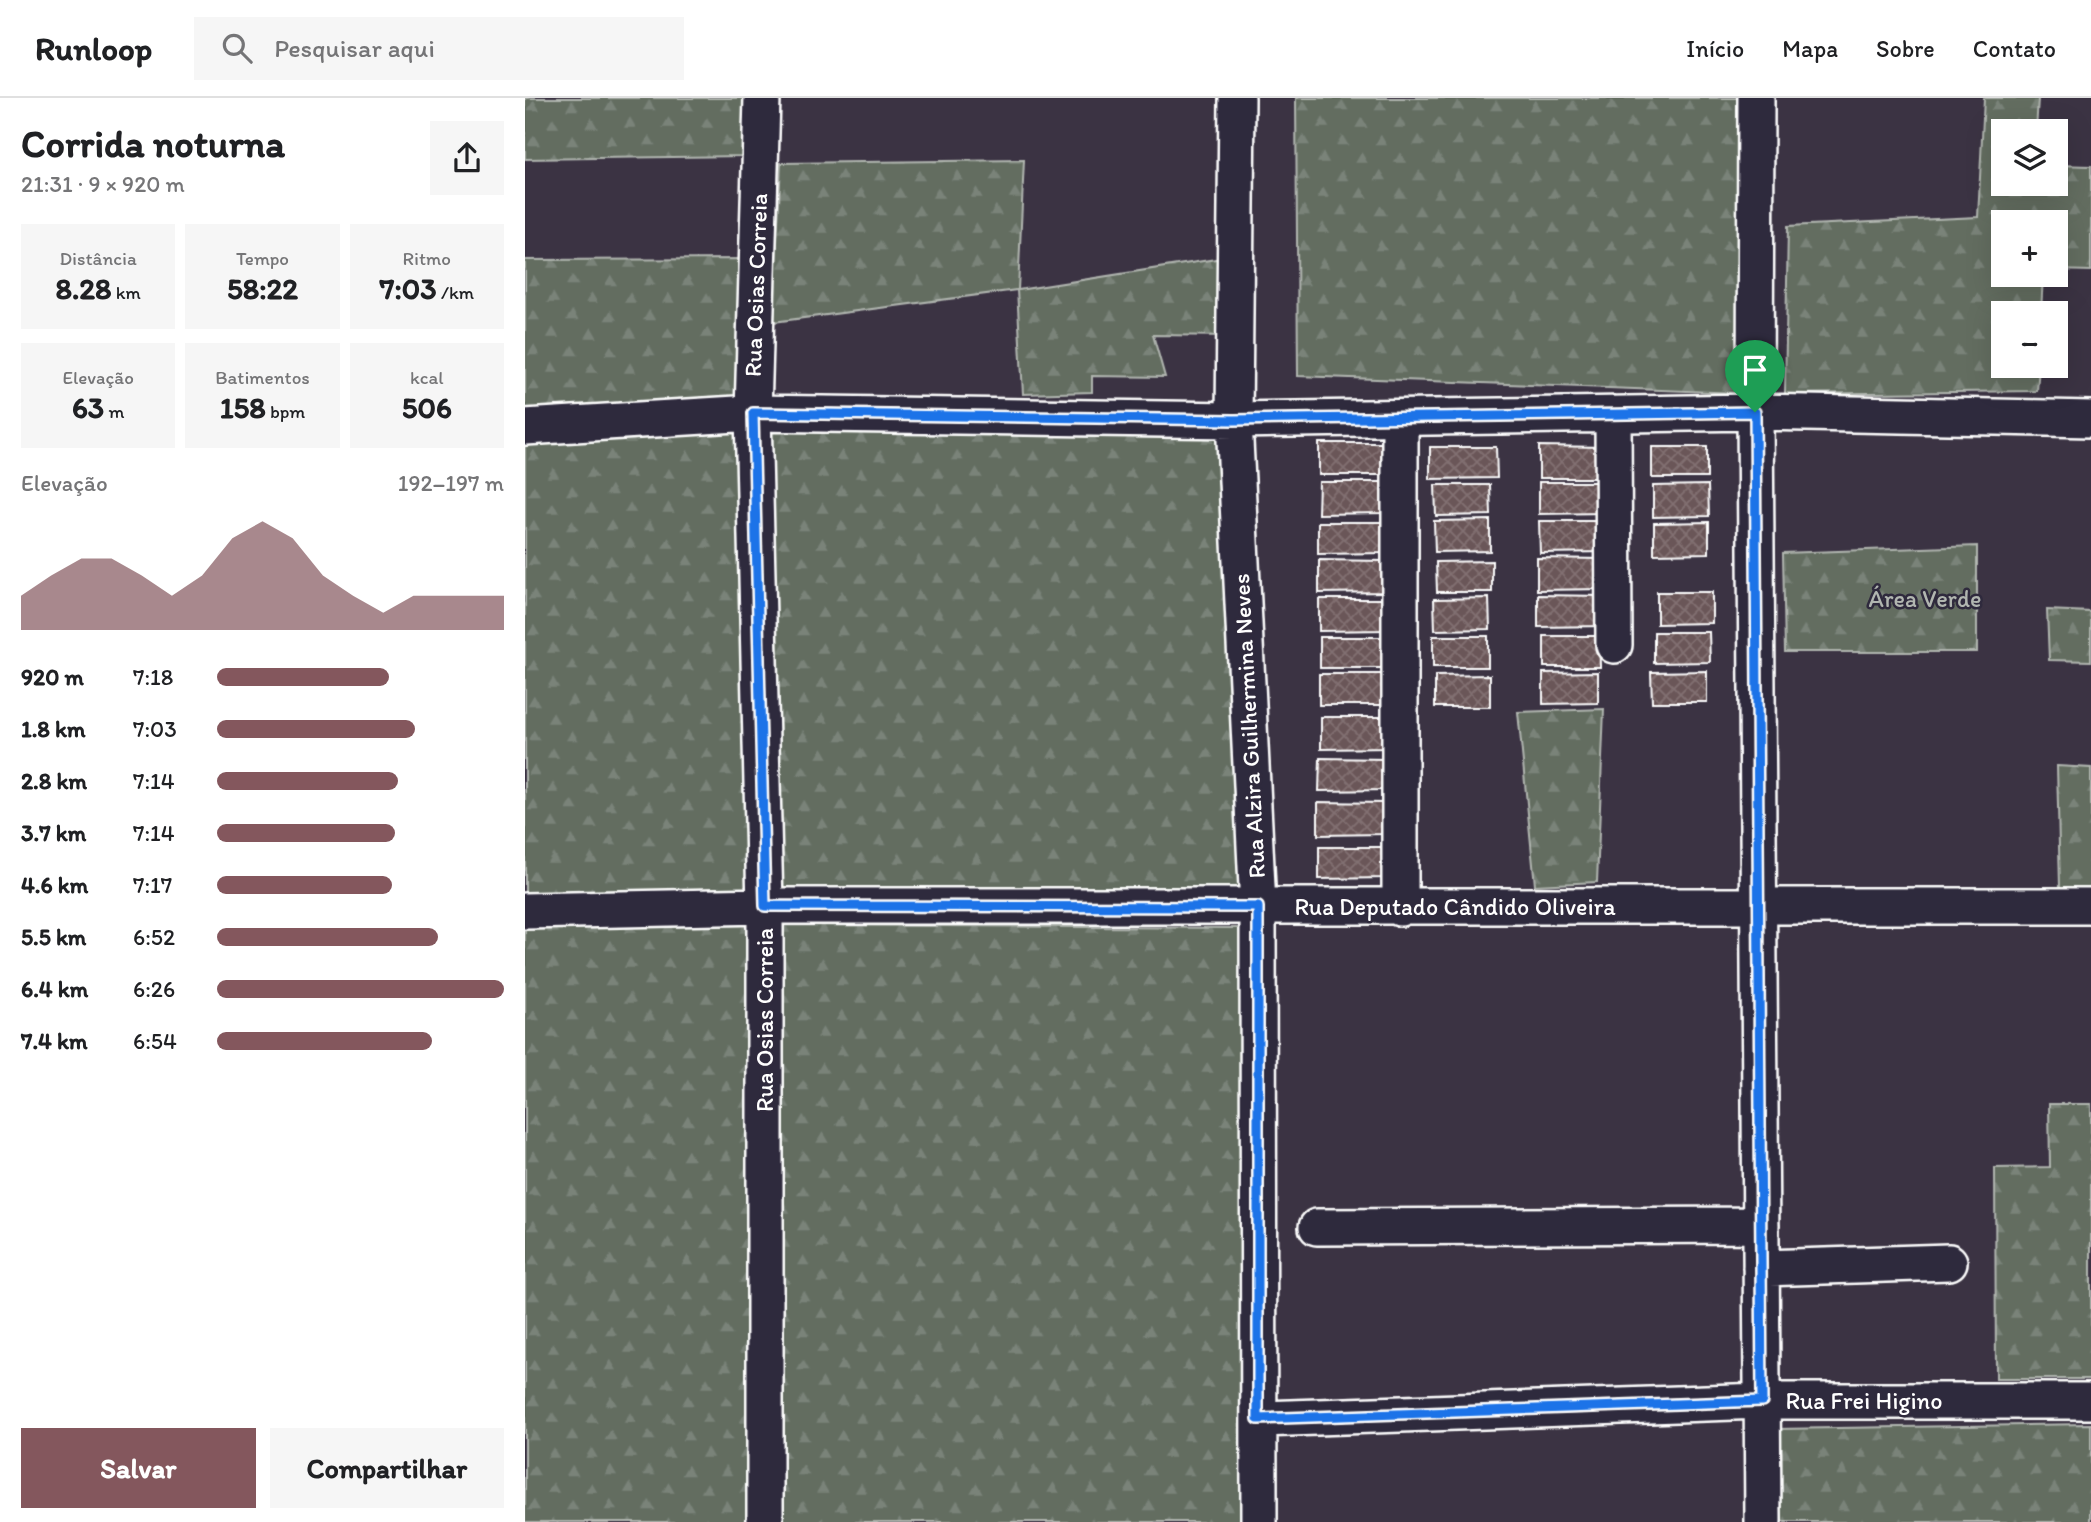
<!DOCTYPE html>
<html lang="pt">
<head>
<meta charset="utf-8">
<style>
	:root { --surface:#fff; --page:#f6f6f6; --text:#202124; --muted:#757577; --line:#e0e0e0; --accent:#84575d }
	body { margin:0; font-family:Itim,sans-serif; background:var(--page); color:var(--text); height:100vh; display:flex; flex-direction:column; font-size:26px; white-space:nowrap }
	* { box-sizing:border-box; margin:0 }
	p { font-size:23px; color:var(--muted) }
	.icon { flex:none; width:38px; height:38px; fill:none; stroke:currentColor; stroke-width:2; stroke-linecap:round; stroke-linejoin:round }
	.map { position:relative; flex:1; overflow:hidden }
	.details { display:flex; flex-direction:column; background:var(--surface); width:525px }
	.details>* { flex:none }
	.controls { position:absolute; left:1466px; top:21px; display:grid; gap:14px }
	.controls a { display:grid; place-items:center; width:77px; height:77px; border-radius:0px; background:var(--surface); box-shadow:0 7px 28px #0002; font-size:35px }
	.pin { position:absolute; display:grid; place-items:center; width:60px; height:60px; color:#fff; margin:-72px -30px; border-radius:50% 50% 50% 0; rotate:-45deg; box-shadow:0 0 7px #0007 }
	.pin .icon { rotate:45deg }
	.round { display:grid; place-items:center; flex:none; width:74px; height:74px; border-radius:0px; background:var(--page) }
	.summary { display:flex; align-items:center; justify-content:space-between; height:119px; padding:0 21px }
	h1 { font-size:38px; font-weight:800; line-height:52px }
	.figures { display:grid; grid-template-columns:repeat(3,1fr); gap:10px; height:119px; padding:7px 21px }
	.figures div { display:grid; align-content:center; border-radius:0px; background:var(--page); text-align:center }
	.figures b { font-size:30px; font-weight:800 }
	.figures small { font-size:19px; font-weight:400 }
	.figures p { font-size:19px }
	.chart { height:196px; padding:14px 21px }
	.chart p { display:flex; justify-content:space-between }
	.chart svg { width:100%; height:126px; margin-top:7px; fill:var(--accent); opacity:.7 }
	.action { display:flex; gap:14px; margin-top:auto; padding:14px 21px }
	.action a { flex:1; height:80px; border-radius:0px; background:var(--accent); color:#fff; font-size:28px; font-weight:800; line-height:80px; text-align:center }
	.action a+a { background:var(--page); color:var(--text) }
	ul { padding:0 21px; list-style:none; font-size:23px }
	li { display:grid; grid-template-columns:112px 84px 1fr; align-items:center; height:52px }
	li i { height:18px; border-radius:9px; background:var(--accent) }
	header { display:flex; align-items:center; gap:42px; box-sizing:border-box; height:98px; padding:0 35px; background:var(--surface); border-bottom:2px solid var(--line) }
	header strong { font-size:33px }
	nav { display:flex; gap:38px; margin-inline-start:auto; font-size:24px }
	.search { width:490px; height:63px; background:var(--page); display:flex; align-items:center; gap:18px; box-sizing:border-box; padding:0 24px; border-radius:0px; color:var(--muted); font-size:26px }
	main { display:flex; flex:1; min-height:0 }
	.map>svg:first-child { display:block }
	.forest { fill:url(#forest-firs); stroke:#b1b6b0; stroke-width:2 }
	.building { fill:url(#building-cross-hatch); stroke:#fff; stroke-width:2 }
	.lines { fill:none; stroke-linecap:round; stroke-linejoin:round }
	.minor-casing { stroke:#fff; stroke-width:40 }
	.minor { stroke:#2f2a3d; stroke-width:35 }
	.route-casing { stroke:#fff; stroke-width:14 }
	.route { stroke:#1a73e8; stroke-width:9 }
	.labels { text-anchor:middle; stroke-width:5; stroke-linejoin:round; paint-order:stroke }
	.street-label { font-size:24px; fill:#fff; stroke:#2f2a3d }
	.park-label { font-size:24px; fill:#b1b6b0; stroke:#2f2a3d }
</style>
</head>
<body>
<header>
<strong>Runloop</strong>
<div class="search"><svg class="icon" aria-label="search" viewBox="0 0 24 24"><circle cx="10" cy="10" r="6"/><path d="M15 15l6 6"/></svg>Pesquisar aqui</div>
<nav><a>Início</a><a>Mapa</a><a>Sobre</a><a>Contato</a></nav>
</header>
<main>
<section class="details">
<div class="summary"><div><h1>Corrida noturna</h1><p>21:31 · 9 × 920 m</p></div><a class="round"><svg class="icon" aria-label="share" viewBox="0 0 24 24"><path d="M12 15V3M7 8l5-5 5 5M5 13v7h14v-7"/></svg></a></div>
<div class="figures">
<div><p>Distância</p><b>8.28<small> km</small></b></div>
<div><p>Tempo</p><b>58:22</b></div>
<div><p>Ritmo</p><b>7:03<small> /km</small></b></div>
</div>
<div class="figures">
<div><p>Elevação</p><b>63<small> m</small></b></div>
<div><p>Batimentos</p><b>158<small> bpm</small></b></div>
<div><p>kcal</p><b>506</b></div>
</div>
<div class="chart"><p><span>Elevação</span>192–197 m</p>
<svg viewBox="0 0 160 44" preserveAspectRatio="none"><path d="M0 44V32L10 25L20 19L30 19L40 25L50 32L60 25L70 12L80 6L90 12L100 25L110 32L120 38L130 32L140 32L150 32L160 32V44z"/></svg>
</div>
<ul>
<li><b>920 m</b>7:18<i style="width:60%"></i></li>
<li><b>1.8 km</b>7:03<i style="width:69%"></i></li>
<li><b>2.8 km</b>7:14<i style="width:63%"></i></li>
<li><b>3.7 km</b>7:14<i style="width:62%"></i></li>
<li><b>4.6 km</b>7:17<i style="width:61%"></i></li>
<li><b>5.5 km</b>6:52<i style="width:77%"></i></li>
<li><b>6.4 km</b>6:26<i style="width:100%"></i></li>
<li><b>7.4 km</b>6:54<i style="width:75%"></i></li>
</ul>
<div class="action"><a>Salvar</a><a>Compartilhar</a></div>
</section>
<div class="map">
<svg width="1566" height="1424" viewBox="0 0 1566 1424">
	<defs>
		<pattern id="forest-firs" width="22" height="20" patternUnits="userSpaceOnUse" patternTransform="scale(1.75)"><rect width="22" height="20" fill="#636d61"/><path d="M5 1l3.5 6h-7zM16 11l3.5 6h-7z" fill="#7a8379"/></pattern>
		<pattern id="building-cross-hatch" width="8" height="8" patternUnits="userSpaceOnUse" patternTransform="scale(1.75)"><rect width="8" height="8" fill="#6b5759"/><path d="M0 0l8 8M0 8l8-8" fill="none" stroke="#817072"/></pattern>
	</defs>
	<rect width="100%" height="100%" fill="#3b3343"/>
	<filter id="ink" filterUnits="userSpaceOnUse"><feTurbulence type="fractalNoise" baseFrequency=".0143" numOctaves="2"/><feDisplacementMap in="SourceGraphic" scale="14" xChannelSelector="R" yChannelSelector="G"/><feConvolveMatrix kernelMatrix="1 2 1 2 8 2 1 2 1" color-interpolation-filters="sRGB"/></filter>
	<g filter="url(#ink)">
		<!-- forest -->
		<path class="forest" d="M 0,0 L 223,0 L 220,58 L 0,61 Z
			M 771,0 L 1218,0 L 1214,295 L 773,278 Z
			M 1459,0 L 1513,0 L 1511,33 L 1479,33 L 1479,86 L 1531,86 L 1531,67 L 1566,68 L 1566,173 L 1531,172 L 1531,124 L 1479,124 L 1479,177 L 1518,177 L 1516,215 L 1479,215 L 1479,268 L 1514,268 L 1512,293 L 1260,296 L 1263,128 L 1453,119 Z
			M 499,62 L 493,192 L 704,159 L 704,238 L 628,237 L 640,279 L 567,278 L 567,294 L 498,296 L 492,192 L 248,224 L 256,65 Z
			M 223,161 L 219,304 L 0,316 L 0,162 Z
			M 217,327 L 227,797 L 0,801 L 0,337 Z
			M 245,327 L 698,334 L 722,800 L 253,799 Z
			M 1452,448 L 1452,554 L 1260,554 L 1258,455 Z
			M 1522,512 L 1566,514 L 1566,563 L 1524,562 Z
			M 1079,611 L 1072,784 L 1010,787 L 993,614 Z
			M 1532,668 L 1566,670 L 1566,791 L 1535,789 Z
			M 227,823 L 226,1424 L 0,1424 L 0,827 Z
			M 254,827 L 717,830 L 725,1424 L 257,1424 Z
			M 1524,1006 L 1566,1006 L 1566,1281 L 1471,1281 L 1470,1070 L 1525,1069 Z
			M 1566,1326 L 1566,1424 L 1251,1424 L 1250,1331 Z"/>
		<!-- building -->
		<path class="building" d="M 794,345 L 860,345 L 861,377 L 794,377 Z
			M 1014,348 L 1081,349 L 1081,380 L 1014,380 Z
			M 905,349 L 971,349 L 972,380 L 905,381 Z
			M 1127,349 L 1182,349 L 1182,380 L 1127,380 Z
			M 794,384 L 860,384 L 860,415 L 793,416 Z
			M 1014,384 L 1080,384 L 1081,415 L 1014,416 Z
			M 910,387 L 965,387 L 966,417 L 911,418 Z
			M 1183,387 L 1184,418 L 1128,419 L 1128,388 Z
			M 965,422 L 965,453 L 910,454 L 909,423 Z
			M 1014,423 L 1081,423 L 1081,454 L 1015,455 Z
			M 793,424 L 859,424 L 860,455 L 793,456 Z
			M 1184,424 L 1184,455 L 1129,456 L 1129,425 Z
			M 1012,460 L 1078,461 L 1079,491 L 1012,492 Z
			M 794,462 L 860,463 L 861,494 L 794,495 Z
			M 967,463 L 967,494 L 912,494 L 911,464 Z
			M 1132,494 L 1187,494 L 1187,525 L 1132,526 Z
			M 1013,497 L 1079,498 L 1080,528 L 1013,529 Z
			M 964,500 L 965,531 L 910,532 L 909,501 Z
			M 794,501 L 861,501 L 861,532 L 794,533 Z
			M 1129,534 L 1184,534 L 1185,564 L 1129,565 Z
			M 908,538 L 963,538 L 963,569 L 908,569 Z
			M 1019,538 L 1074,538 L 1075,569 L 1019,569 Z
			M 795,539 L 862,539 L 862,570 L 795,570 Z
			M 1182,573 L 1182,604 L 1127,604 L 1126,574 Z
			M 1073,574 L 1073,605 L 1018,606 L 1018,575 Z
			M 794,576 L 861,576 L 861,607 L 794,607 Z
			M 965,577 L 965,609 L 910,609 L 910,578 Z
			M 796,619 L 862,619 L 863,650 L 796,651 Z
			M 795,660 L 861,661 L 861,692 L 794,693 Z
			M 793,704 L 859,705 L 860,736 L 793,737 Z
			M 794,749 L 860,749 L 861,780 L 794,781 Z"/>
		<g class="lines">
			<!-- minor casing -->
			<g class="minor-casing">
				<path id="minor" d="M 237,0 L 228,315 L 240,808 L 240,1424
					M 712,0 L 709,322 L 733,809 L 734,1424
					M 1231,0 L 1230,314 L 1238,1424
					M 1088,317 L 1089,547
					M 875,320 L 875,810
					M 0,329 L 228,315 L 709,322 L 1230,314 L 1566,321
					M 0,813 L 240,808 L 1566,808
					M 792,1129 L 1236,1127
					M 1236,1170 L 1424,1164
					M 734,1321 L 1237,1303 L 1566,1303"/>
			</g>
			<!-- minor -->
			<use href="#minor" class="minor"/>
		</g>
	</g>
	<g class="lines" filter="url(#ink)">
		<!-- route casing -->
		<g class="route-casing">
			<path id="route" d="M 1230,314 L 1237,1303 L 733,1321 L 733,809 L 240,808 L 228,315 L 709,322 Z"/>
		</g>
		<!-- route -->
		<use href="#route" class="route"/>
	</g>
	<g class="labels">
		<!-- street labels -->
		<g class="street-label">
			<text transform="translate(231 187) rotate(-88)" y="8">Rua Osias Correia</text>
			<text transform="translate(724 628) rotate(-93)" y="8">Rua Alzira Guilhermina Neves</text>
			<text x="930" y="817">Rua Deputado Cândido Oliveira</text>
			<text transform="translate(240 922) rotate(-90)" y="8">Rua Osias Correia</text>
			<text x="1339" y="1311">Rua Frei Higino</text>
		</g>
		<!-- park labels -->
		<g class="park-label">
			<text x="1400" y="509">Área Verde</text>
		</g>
	</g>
</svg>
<div class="controls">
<a><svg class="icon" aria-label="layers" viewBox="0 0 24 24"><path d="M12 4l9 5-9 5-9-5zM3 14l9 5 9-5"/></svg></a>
<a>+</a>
<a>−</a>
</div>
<div class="pin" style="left:1230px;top:314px;background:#1e9e55"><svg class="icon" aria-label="arrive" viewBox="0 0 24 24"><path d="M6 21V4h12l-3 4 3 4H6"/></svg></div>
</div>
</main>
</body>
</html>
